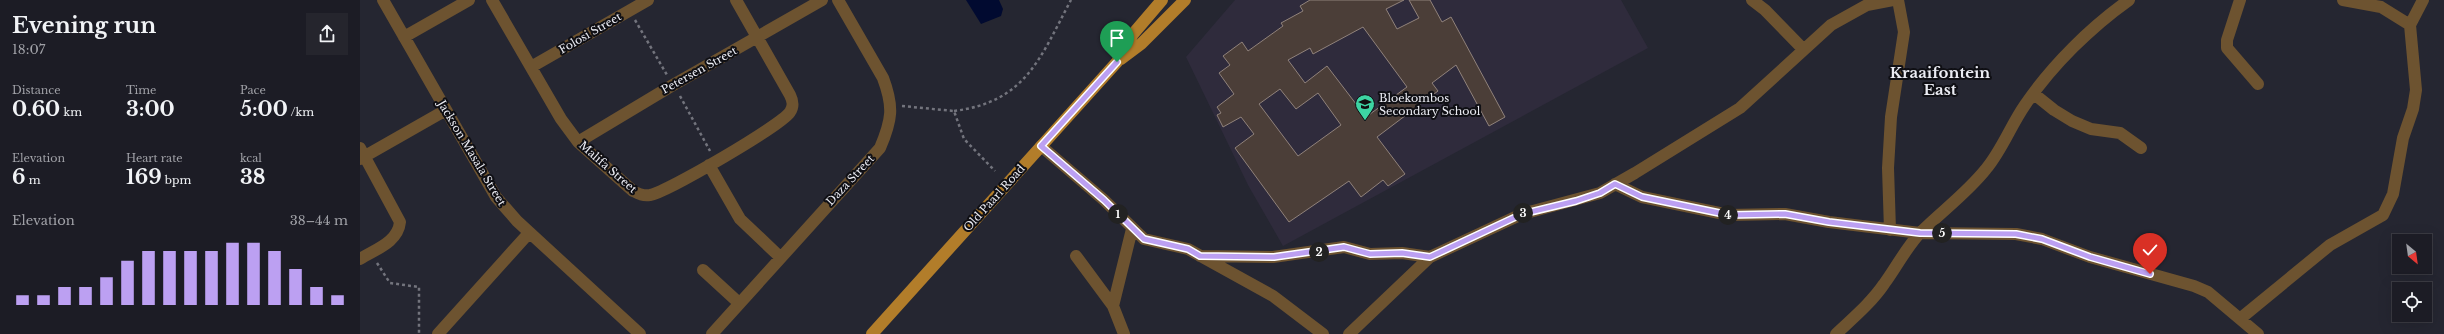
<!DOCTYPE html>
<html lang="en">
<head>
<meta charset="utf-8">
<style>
	:root { --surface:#1c1c25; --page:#25252d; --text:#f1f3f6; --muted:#a0a1a7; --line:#3a3a42; --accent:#bca0f2 }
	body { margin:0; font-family:"Libre Baskerville",serif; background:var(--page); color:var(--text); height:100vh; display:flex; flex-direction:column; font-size:15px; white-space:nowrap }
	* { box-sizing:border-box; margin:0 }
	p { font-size:13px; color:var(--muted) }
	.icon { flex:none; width:22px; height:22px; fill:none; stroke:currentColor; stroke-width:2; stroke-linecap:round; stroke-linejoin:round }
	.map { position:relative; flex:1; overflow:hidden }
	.sheet { display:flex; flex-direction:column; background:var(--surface); width:360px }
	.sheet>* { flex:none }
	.needle { width:26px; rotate:151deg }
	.tools { position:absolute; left:2032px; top:234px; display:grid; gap:8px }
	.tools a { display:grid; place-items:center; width:40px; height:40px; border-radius:0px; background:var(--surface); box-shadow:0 4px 16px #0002,0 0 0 1px var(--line); font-size:20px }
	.pin { position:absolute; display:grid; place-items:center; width:34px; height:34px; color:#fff; margin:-41px -17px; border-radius:50% 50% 50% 0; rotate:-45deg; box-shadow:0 0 4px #0007 }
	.pin .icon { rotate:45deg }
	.km { position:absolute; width:20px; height:20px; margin:-10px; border-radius:50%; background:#222; color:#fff; font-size:11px; line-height:20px; text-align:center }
	.round { display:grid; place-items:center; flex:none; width:42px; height:42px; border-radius:0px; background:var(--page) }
	.head { display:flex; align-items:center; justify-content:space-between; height:68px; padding:0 12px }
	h1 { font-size:22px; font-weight:700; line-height:30px }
	.figures { display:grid; grid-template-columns:repeat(3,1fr); gap:6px; height:68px; padding:4px 12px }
	.figures div { display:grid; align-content:center }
	.figures b { font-size:20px; font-weight:700 }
	.figures small { font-size:11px; font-weight:400 }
	.figures p { font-size:11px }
	.chart { height:112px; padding:8px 12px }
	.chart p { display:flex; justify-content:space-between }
	.chart svg { width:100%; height:72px; margin-top:4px; stroke:var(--accent); stroke-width:6 }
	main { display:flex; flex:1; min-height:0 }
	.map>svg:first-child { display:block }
	.education { fill:#2f2b3c }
	.water { fill:#010a30 }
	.building { fill:#4b3e38; stroke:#90827b; fill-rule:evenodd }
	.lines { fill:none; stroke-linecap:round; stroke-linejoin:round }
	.path { stroke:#73747d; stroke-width:2.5; stroke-dasharray:3 3; stroke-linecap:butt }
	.minor { stroke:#6d5330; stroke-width:12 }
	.major { stroke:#b27d2a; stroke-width:12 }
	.route-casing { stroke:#fff; stroke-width:8 }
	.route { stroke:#bca0f2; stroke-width:5 }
	.labels { text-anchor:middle; stroke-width:4; stroke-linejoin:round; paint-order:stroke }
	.street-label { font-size:11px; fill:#ebecf3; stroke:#0f0f14 }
	.poi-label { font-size:11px; fill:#ebecf3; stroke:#0f0f14; text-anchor:start }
	.district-label { font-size:15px; font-weight:bold; fill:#ebecf3; stroke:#0f0f14 }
</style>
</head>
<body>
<main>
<section class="sheet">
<div class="head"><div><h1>Evening run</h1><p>18:07</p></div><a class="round"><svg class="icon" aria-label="share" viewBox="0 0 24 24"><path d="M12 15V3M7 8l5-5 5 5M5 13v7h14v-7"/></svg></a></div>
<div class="figures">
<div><p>Distance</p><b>0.60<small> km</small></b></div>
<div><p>Time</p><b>3:00</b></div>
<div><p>Pace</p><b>5:00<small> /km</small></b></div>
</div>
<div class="figures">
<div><p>Elevation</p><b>6<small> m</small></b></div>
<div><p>Heart rate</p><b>169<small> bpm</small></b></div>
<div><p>kcal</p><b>38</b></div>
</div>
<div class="chart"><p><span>Elevation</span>38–44 m</p>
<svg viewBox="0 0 160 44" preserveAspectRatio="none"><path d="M5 44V38M15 44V38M25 44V33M35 44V33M45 44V27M55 44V17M65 44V11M75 44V11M85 44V11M95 44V11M105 44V6M115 44V6M125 44V11M135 44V22M145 44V33M155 44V38"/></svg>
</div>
</section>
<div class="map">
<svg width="2084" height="334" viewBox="0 0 2084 334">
	<rect width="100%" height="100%" fill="#252631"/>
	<!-- education -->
	<path class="education" d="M 875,0 L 1261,0 L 1288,48 L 923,246 L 888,185 L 826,57 Z"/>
	<!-- water -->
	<path class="water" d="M 606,0 L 639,0 L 643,9 L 641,16 L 621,24 Z"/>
	<!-- building -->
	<path class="building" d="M 950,0 L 1044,0 L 1026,9 L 1037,29 L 1059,18 L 1049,0 L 1070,0 L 1082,22 L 1091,17 L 1145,117 L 1129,126 L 1096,65 L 1072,83 L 1078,91 L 1017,137 L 1045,174 L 1028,186 L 1023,180 L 1001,197 L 989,181 L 929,222 L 875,148 L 894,134 L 881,117 L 863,127 L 857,115 L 861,113 L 857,107 L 874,94 L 859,73 L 870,65 L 863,56 L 882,42 L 888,51 L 923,26 L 921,23 L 943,11 L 940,6 ZM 1003,27 L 1047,87 L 1006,117 L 967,66 L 945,83 L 928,60 L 950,48 L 953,54 ZM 920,89 L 936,109 L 958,93 L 981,125 L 938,156 L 899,104 Z"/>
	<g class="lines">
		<!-- path -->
		<path class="path" d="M 275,20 L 307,75
			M 320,96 L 350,151
			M 542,106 L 594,111 L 604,139 L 635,171
			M 594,111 C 666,102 680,58 711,0
			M 17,263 L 30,283 L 59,287 L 59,334"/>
		<!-- minor -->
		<path class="minor" d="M 23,0 L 136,197 L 157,221 L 280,334
			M 132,0 L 201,119 L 218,142 L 273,191 C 279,194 283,196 290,195 C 307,192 422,125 430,112 C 434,106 433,101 430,95 L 376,0
			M 1392,0 L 1405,10 L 1443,49
			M 1880,0 L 1867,40 L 1867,48 L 1898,84
			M 1983,0 L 2021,7 L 2050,25
			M 44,37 L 109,0
			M 171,67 L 288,0
			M 1674,94 L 1694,110 L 1712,121 L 1731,129 L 1760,133 L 1781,148
			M 218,142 L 313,85 L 462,0
			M 681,146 L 744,200 L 784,239 L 828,249 L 913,296 L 963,334
			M 0,148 L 40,222 C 38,242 16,249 0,259
			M 0,159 L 86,110
			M 349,165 L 380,219 L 420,257
			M 1255,184 L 1282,197 L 1369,215 L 1425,214 L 1469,222 L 1560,233 L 1656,234 L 1682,239 L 1730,257 L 1834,286 L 1848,292 L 1898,334
			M 1530,230 L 1528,168 L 1531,117 L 1544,32 L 1538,0
			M 716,256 L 753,306 L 764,334
			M 840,256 L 913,257 L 984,247 L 1010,254 L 1042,253 L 1070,257
			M 343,270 L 379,303
			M 753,306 L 772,229
			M 1881,318 L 1970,245 L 2023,215 L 2033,194 L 2043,138 L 2053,109 L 2056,90 L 2050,25 L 2063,0
			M 78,334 L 169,233
			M 352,334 L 520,148 C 532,120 534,107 523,78 L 478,0
			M 989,334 L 1070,257 L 1162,214 L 1240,193 L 1275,173 L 1380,108 L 1471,25 L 1507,5 L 1533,0
			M 1476,334 C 1493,318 1511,303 1524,284 C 1536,268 1547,246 1561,232 C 1582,211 1607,193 1626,169 C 1642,150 1651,125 1665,105 C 1692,65 1731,27 1769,0"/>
		<!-- major -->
		<path class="major" d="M 761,59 L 781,44 L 825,0
			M 512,334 L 757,62 L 773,34 L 802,0"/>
	</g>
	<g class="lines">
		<!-- route casing -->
		<g class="route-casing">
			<path id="route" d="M 757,62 L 681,146 L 744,200 L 784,239 L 828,249 L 840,256 L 914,257 L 984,247 L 1010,254 L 1042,253 L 1070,257 L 1162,214 L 1216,201 L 1240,193 L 1255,184 L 1282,197 L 1369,215 L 1425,214 L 1469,222 L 1560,233 L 1656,234 L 1682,239 L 1730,257 L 1790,274"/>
		</g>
		<!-- route -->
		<use href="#route" class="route"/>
	</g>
	<!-- icons -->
	<defs>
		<g id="school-pin" transform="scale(1)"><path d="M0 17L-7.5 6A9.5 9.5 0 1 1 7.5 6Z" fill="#3dd4a3" stroke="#0f0f14"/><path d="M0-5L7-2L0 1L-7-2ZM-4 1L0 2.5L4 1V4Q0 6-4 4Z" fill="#111"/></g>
	</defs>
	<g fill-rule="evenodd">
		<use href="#school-pin" x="1005" y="104"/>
	</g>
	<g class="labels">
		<!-- street labels -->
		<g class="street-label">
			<text transform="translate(230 33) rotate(-30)" y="4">Folosi Street</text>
			<text transform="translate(339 70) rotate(-29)" y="4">Petersen Street</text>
			<text transform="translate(112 153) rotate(59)" y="4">Jackson Masala Street</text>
			<text transform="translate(248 167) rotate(41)" y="4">Malifa Street</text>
			<text transform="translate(490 180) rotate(-47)" y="4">Daza Street</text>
			<text transform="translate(634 198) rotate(-48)" y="4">Old Paarl Road</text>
		</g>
		<!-- poi labels -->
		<g class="poi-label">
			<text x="1019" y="102">Bloekombos<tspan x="1019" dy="13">Secondary School</tspan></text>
		</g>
		<!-- district labels -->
		<g class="district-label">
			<text x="1580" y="78">Kraaifontein<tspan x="1580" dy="17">East</tspan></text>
		</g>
	</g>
</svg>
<div class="tools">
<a><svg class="needle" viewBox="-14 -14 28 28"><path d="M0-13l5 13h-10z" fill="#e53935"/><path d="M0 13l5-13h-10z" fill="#a0a1a7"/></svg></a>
<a><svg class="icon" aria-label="locate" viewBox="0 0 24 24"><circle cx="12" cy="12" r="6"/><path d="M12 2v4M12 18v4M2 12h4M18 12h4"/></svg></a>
</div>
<div class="pin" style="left:757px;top:62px;background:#1e9e55"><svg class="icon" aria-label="arrive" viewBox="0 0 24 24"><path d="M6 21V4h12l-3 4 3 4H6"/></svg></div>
<div class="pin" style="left:1790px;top:274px;background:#d93025"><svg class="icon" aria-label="check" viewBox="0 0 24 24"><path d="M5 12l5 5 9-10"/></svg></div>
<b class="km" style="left:758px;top:214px">1</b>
<b class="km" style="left:959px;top:252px">2</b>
<b class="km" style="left:1163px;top:213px">3</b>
<b class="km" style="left:1368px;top:215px">4</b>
<b class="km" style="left:1582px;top:233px">5</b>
</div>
</main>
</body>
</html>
